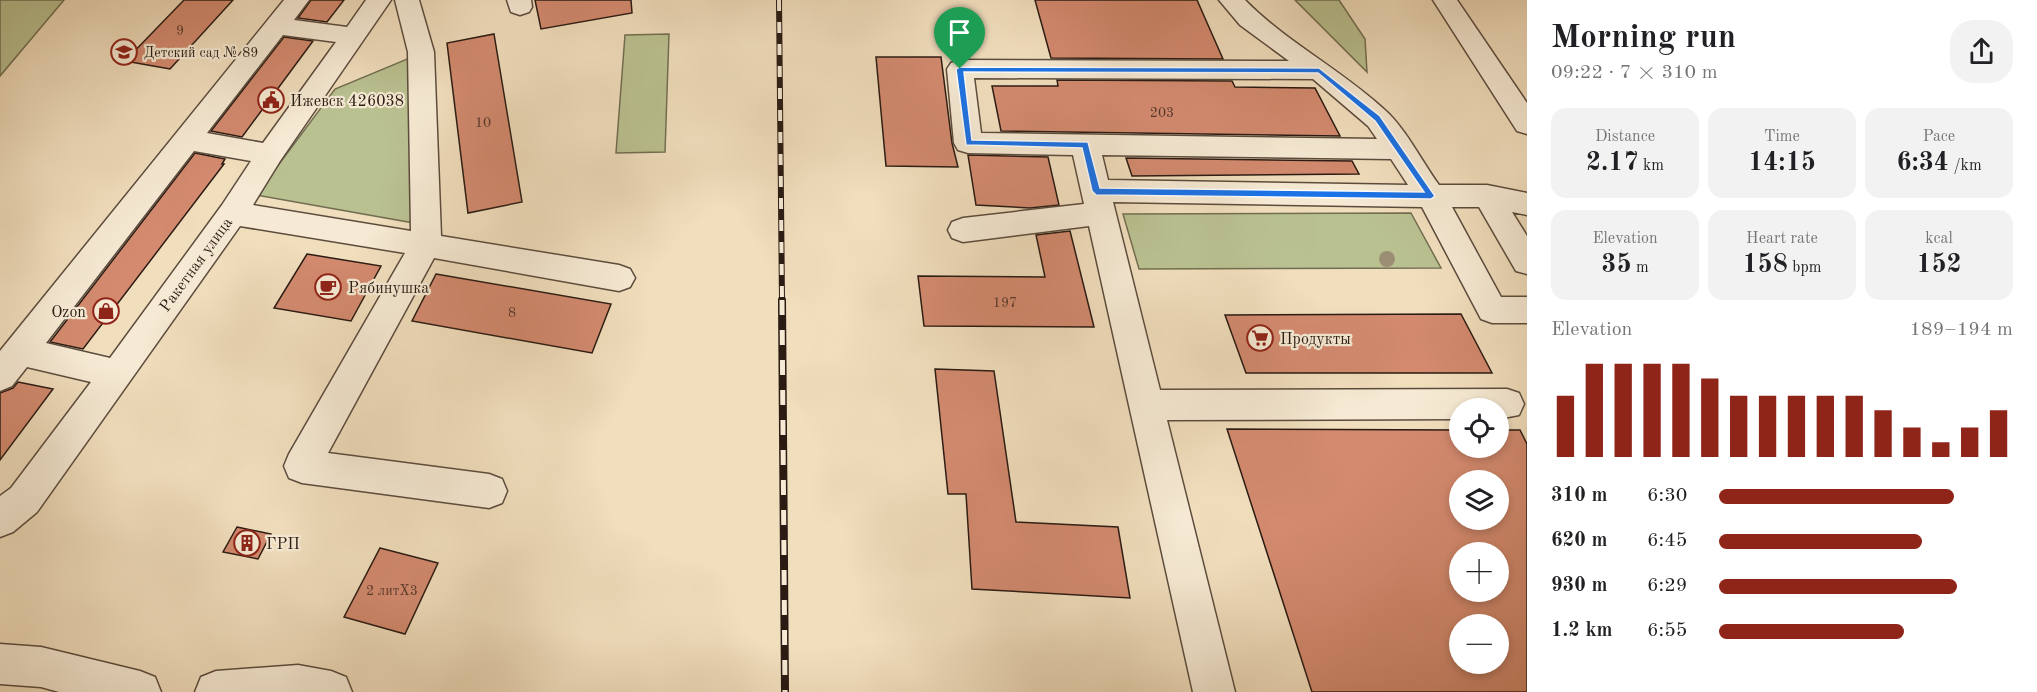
<!DOCTYPE html>
<html lang="en">
<head>
<meta charset="utf-8">
<style>
	:root { --surface:#fff; --page:#f2f2f2; --text:#202124; --muted:#757577; --accent:#8f2418 }
	body { margin:0; font-family:"Old Standard TT",serif; background:var(--page); color:var(--text); height:100vh; display:flex; flex-direction:column; font-size:22px; white-space:nowrap }
	* { box-sizing:border-box; margin:0 }
	p { font-size:20px; color:var(--muted) }
	.icon { flex:none; width:33px; height:33px; fill:none; stroke:currentColor; stroke-width:2; stroke-linecap:round; stroke-linejoin:round }
	.map { position:relative; flex:1; overflow:hidden }
	.panel { display:flex; flex-direction:column; background:var(--surface); width:510px }
	.panel>* { flex:none }
	.fabs { position:absolute; left:1449px; top:398px; display:grid; gap:12px }
	.fabs a { display:grid; place-items:center; width:60px; height:60px; border-radius:50%; background:var(--surface); box-shadow:0 3px 9px #0003; font-size:30px }
	.pin { position:absolute; display:grid; place-items:center; width:51px; height:51px; color:#fff; margin:-62px -26px; border-radius:50% 50% 50% 0; rotate:-45deg; box-shadow:0 0 6px #0007 }
	.pin .icon { rotate:45deg }
	.round { display:grid; place-items:center; flex:none; width:63px; height:63px; border-radius:24px; background:var(--page) }
	.overview { display:flex; align-items:center; justify-content:space-between; height:102px; padding:0 24px }
	h1 { font-size:33px; font-weight:700; line-height:45px }
	.stats { display:grid; grid-template-columns:repeat(3,1fr); gap:9px; height:102px; padding:6px 24px }
	.stats div { display:grid; align-content:center; border-radius:15px; background:var(--page); text-align:center }
	.stats b { font-size:26px; font-weight:700 }
	.stats small { font-size:16px; font-weight:400 }
	.stats p { font-size:16px }
	.chart { height:168px; padding:12px 24px }
	.chart p { display:flex; justify-content:space-between }
	.chart svg { width:100%; height:108px; margin-top:6px; stroke:var(--accent); stroke-width:6 }
	ul { padding:0 24px; list-style:none; font-size:20px }
	li { display:grid; grid-template-columns:96px 72px 1fr; align-items:center; height:45px }
	li i { height:15px; border-radius:8px; background:var(--accent) }
	main { display:flex; flex:1; min-height:0 }
	.map>svg:first-child { display:block }
	.green { fill:#bac191; stroke:#726e52; stroke-width:1.5 }
	.building { fill:#d38a6f; stroke:#2a1b13; stroke-width:1.5; fill-rule:evenodd }
	.lines { fill:none; stroke-linecap:round; stroke-linejoin:round }
	.minor-casing { stroke:#5c4c3e; stroke-width:3 }
	.minor { fill:#f6ead4; fill-rule:evenodd }
	.rail-far1-casing { stroke:#2a1b13; stroke-width:6 }
	.rail-casing { stroke:#2a1b13; stroke-width:8 }
	.rail-far1 { stroke:#f6ead4; stroke-width:4; stroke-dasharray:11; stroke-linecap:butt }
	.rail { stroke:#f6ead4; stroke-width:5; stroke-dasharray:15; stroke-linecap:butt }
	.tree { fill:#9b8e74 }
	.route { fill:#1a73e8; stroke:#fff; stroke-width:1.5; fill-rule:evenodd }
	.labels { text-anchor:middle; stroke-width:4.5; stroke-linejoin:round; paint-order:stroke }
	.number-label { font-size:14px; fill:#54372a }
	.far-poi-label { font-size:14px; fill:#2a1b13; stroke:#f6ead4; text-anchor:start }
	.poi-label { font-size:16px; fill:#2a1b13; stroke:#f6ead4; text-anchor:start }
	.street-label { font-size:16px; fill:#2a1b13; stroke:#f6ead4 }
</style>
</head>
<body>
<main>
<div class="map">
<svg width="1527" height="692" viewBox="0 0 1527 692">
	<rect width="100%" height="100%" fill="#f1debd"/>
	<filter id="stains"><feTurbulence type="fractalNoise" baseFrequency=".00333" numOctaves="4"/><feColorMatrix values="0 0 0 0 .2 0 0 0 0 .09 0 0 0 0 .02 0 0 0 .5 -.17"/></filter>
	<radialGradient id="worn" r=".72"><stop offset=".6" stop-color="#630" stop-opacity="0"/><stop offset="1" stop-color="#630" stop-opacity=".3"/></radialGradient>
	<!-- green -->
	<path class="green" d="M 0,0 L 64,0 L 0,76 Z
		M 1295,0 L 1339,0 L 1365,39 L 1367,72 Z
		M 669,34 L 665,152 L 616,153 L 625,35 Z
		M 412,57 L 414,223 L 256,195 L 335,89 Z
		M 1411,213 L 1441,268 L 1139,269 L 1123,214 Z"/>
	<!-- building -->
	<path class="building" d="M 184,0 L 233,0 L 170,69 L 125,61 Z
		M 311,0 L 344,0 L 327,22 L 298,18 Z
		M 535,0 L 631,0 L 632,13 L 541,29 Z
		M 1035,0 L 1197,0 L 1223,59 L 1051,58 Z
		M 494,34 L 522,202 L 468,213 L 447,43 Z
		M 284,37 L 313,41 L 242,137 L 211,131 Z
		M 876,57 L 941,57 L 952,143 L 958,167 L 886,166 Z
		M 1057,80 L 1232,81 L 1235,87 L 1315,88 L 1340,136 L 1001,131 L 992,86 L 1058,86 Z
		M 195,153 L 225,159 L 222,164 L 224,164 L 83,349 L 50,342 Z
		M 968,155 L 1048,157 L 1059,205 L 1030,208 L 976,205 Z
		M 1126,158 L 1352,161 L 1359,174 L 1132,176 Z
		M 1070,231 L 1094,327 L 924,326 L 918,276 L 1045,277 L 1036,235 Z
		M 307,254 L 381,266 L 351,321 L 274,308 Z
		M 436,274 L 611,304 L 592,353 L 412,321 Z
		M 1461,314 L 1492,373 L 1246,373 L 1225,315 Z
		M 935,369 L 994,371 L 1016,522 L 1118,527 L 1130,598 L 972,589 L 966,494 L 948,494 Z
		M 18,382 L 53,389 L 0,460 L 0,393 L 13,388 Z
		M 1227,429 L 1460,430 L 1460,447 L 1498,447 L 1498,430 L 1520,430 L 1527,444 L 1527,692 L 1312,692 ZM 1460,480 L 1498,480 L 1498,519 L 1460,519 ZM 1460,552 L 1498,552 L 1498,591 L 1460,591 ZM 1460,624 L 1498,624 L 1498,663 L 1460,663 Z
		M 237,527 L 271,534 L 258,559 L 223,552 Z
		M 380,548 L 438,563 L 405,634 L 344,617 Z"/>
	<g class="lines">
		<!-- minor casing -->
		<g class="minor-casing">
			<path id="minor" d="M 284,0 L 309,0 L 294,20 L 347,27 L 366,0 L 391,0 L 280,161 L 253,205 L 411,231 L 408,52 L 395,0 L 419,0 L 434,52 L 441,236 L 619,265 L 630,269 L 635,278 L 630,287 L 619,291 L 434,258 L 328,453 L 489,474 L 502,479 L 507,491 L 502,503 L 489,508 L 302,483 L 289,478 L 284,466 L 289,454 L 405,253 L 240,226 L 37,512 L 13,532 L 0,537 L 0,496 L 11,488 L 91,382 L 27,367 L 12,386 L 0,391 L 0,351 ZM 283,35 L 336,42 L 263,143 L 207,133 ZM 194,151 L 251,161 L 222,205 L 110,358 L 46,343 Z
				M 507,0 L 531,0 L 532,7 L 529,12 L 520,15 L 511,12 Z
				M 1219,0 L 1245,0 C 1286,42 1342,70 1386,111 C 1405,128 1423,163 1439,185 L 1487,185 L 1527,193 L 1527,215 L 1512,212 L 1527,236 L 1527,274 L 1516,271 L 1479,207 L 1452,207 L 1501,297 L 1527,297 L 1527,323 L 1492,323 L 1481,319 L 1422,207 L 1113,202 L 1160,390 L 1507,389 L 1519,393 L 1524,404 L 1519,415 L 1498,419 L 1498,408 L 1460,408 L 1460,419 L 1167,420 L 1235,692 L 1193,692 L 1089,226 L 963,242 L 952,238 L 948,230 L 952,222 L 963,218 L 1084,204 L 1073,155 L 968,153 L 958,150 L 954,143 L 947,69 L 951,63 L 960,60 L 1289,61 L 1240,25 ZM 974,78 L 1313,79 L 1368,126 L 1377,139 L 981,133 ZM 1102,155 L 1391,159 L 1408,185 L 1108,180 Z
				M 1433,0 L 1457,0 L 1527,103 L 1527,134 L 1517,131 Z
				M 0,644 L 41,647 L 140,671 L 155,677 L 161,692 L 59,692 L 41,687 L 0,684 Z
				M 298,665 L 331,671 L 346,677 L 352,692 L 195,692 L 201,677 L 216,671 Z"/>
		</g>
		<!-- minor -->
		<use href="#minor" class="minor"/>
		<!-- rail-far1 casing -->
		<g class="rail-far1-casing">
			<path id="rail-far1" d="M 779,0 L 782,301"/>
		</g>
		<!-- rail casing -->
		<g class="rail-casing">
			<path id="rail" d="M 782,300 L 785,692"/>
		</g>
		<!-- rail-far1 -->
		<use href="#rail-far1" class="rail-far1"/>
		<!-- rail -->
		<use href="#rail" class="rail"/>
	</g>
	<!-- trees -->
	<circle class="tree" cx="1387" cy="259" r="8"/>
	<!-- route -->
	<path class="route" d="M 960,67 L 1319,68 L 1380,116 L 1435,196 L 1431,199 L 1096,195 L 1092,191 L 1082,148 L 966,145 L 956,69 ZM 964,72 L 1318,73 L 1375,121 L 1424,192 L 1100,188 L 1088,142 L 972,140 Z"/>
	<!-- icons -->
	<defs>
		<g id="school-ring" transform="scale(1.35)"><circle r="9.5" fill="#f6ead4" stroke="#8f2418" stroke-width="1.5"/><path d="M0-5L7-2L0 1L-7-2ZM-4 1L0 2.5L4 1V4Q0 6-4 4Z" fill="#8f2418"/></g>
		<g id="civic-ring" transform="scale(1.35)"><circle r="9.5" fill="#f6ead4" stroke="#8f2418" stroke-width="1.5"/><path d="M-.6-6.5H3V-4.5H.6V-3L4-1V1h2V6H-6V1h2V-1L-.6-3ZM-1.2 2.5V6h2.4V2.5Z" fill="#8f2418"/></g>
		<g id="cafe-ring" transform="scale(1.35)"><circle r="9.5" fill="#f6ead4" stroke="#8f2418" stroke-width="1.5"/><path d="M-5.5-4.5H6V0H3Q3 3.5 0 3.5H-2.5Q-5.5 3.5-5.5 0ZM3-3.2v2h1.7v-2ZM-6 4.5H4V6H-6Z" fill="#8f2418"/></g>
		<g id="shop-ring" transform="scale(1.35)"><circle r="9.5" fill="#f6ead4" stroke="#8f2418" stroke-width="1.5"/><path d="M-5-2.5h2.3a2.7 3.5 0 0 1 5.4 0H5L5.5 6h-11ZM-1.5-2.5h3a1.5 2.3 0 0 0-3 0Z" fill="#8f2418"/></g>
		<g id="supermarket-ring" transform="scale(1.35)"><circle r="9.5" fill="#f6ead4" stroke="#8f2418" stroke-width="1.5"/><path d="M-6-5.5h2.5l.6 2H6L4.5 2H-2.5L-4.4-4H-6ZM-1.5 3.2a1.3 1.3 0 1 0 .1 0ZM3 3.2a1.3 1.3 0 1 0 .1 0Z" fill="#8f2418"/></g>
		<g id="building-ring" transform="scale(1.35)"><circle r="9.5" fill="#f6ead4" stroke="#8f2418" stroke-width="1.5"/><path d="M-4-6H4V6H1V3H-1V6H-4ZM-2.5-4.3h1.7v1.8h-1.7ZM.8-4.3h1.7v1.8H.8ZM-2.5-1h1.7V.8h-1.7ZM.8-1h1.7V.8H.8Z" fill="#8f2418"/></g>
	</defs>
	<g fill-rule="evenodd">
		<use href="#school-ring" x="124" y="52"/>
		<use href="#civic-ring" x="271" y="100"/>
		<use href="#cafe-ring" x="328" y="287"/>
		<use href="#shop-ring" x="106" y="311"/>
		<use href="#supermarket-ring" x="1260" y="338"/>
		<use href="#building-ring" x="247" y="543"/>
	</g>
	<g class="labels">
		<!-- number labels -->
		<g class="number-label">
			<text x="180" y="35">9</text>
			<text x="1162" y="117">203</text>
			<text x="483" y="127">10</text>
			<text x="1005" y="307">197</text>
			<text x="512" y="317">8</text>
			<text x="392" y="595">2 литХ3</text>
		</g>
		<!-- far-poi labels -->
		<g class="far-poi-label">
			<text x="144" y="57">Детский сад № 89</text>
		</g>
		<!-- poi labels -->
		<g class="poi-label">
			<text x="290" y="106">Ижевск 426038</text>
			<text x="348" y="293">Рябинушка</text>
			<text x="86" y="317" text-anchor="end">Ozon</text>
			<text x="1280" y="344">Продукты</text>
			<text x="266" y="549">ГРП</text>
		</g>
		<!-- street labels -->
		<g class="street-label">
			<text transform="translate(195 264) rotate(-54)" y="6">Ракетная улица</text>
		</g>
	</g>
	<rect width="100%" height="100%" filter="url(#stains)"/>
	<rect width="100%" height="100%" fill="url(#worn)"/>
</svg>
<div class="fabs">
<a><svg class="icon" aria-label="locate" viewBox="0 0 24 24"><circle cx="12" cy="12" r="6"/><path d="M12 2v4M12 18v4M2 12h4M18 12h4"/></svg></a>
<a><svg class="icon" aria-label="layers" viewBox="0 0 24 24"><path d="M12 4l9 5-9 5-9-5zM3 14l9 5 9-5"/></svg></a>
<a>+</a>
<a>−</a>
</div>
<div class="pin" style="left:960px;top:69px;background:#1e9e55"><svg class="icon" aria-label="arrive" viewBox="0 0 24 24"><path d="M6 21V4h12l-3 4 3 4H6"/></svg></div>
</div>
<section class="panel">
<div class="overview"><div><h1>Morning run</h1><p>09:22 · 7 × 310 m</p></div><a class="round"><svg class="icon" aria-label="share" viewBox="0 0 24 24"><path d="M12 15V3M7 8l5-5 5 5M5 13v7h14v-7"/></svg></a></div>
<div class="stats">
<div><p>Distance</p><b>2.17<small> km</small></b></div>
<div><p>Time</p><b>14:15</b></div>
<div><p>Pace</p><b>6:34<small> /km</small></b></div>
</div>
<div class="stats">
<div><p>Elevation</p><b>35<small> m</small></b></div>
<div><p>Heart rate</p><b>158<small> bpm</small></b></div>
<div><p>kcal</p><b>152</b></div>
</div>
<div class="chart"><p><span>Elevation</span>189–194 m</p>
<svg viewBox="0 0 160 44" preserveAspectRatio="none"><path d="M5 44V19M15 44V6M25 44V6M35 44V6M45 44V6M55 44V12M65 44V19M75 44V19M85 44V19M95 44V19M105 44V19M115 44V25M125 44V32M135 44V38M145 44V32M155 44V25"/></svg>
</div>
<ul>
<li><b>310 m</b>6:30<i style="width:80%"></i></li>
<li><b>620 m</b>6:45<i style="width:69%"></i></li>
<li><b>930 m</b>6:29<i style="width:81%"></i></li>
<li><b>1.2 km</b>6:55<i style="width:63%"></i></li>
</ul>
</section>
</main>
</body>
</html>
